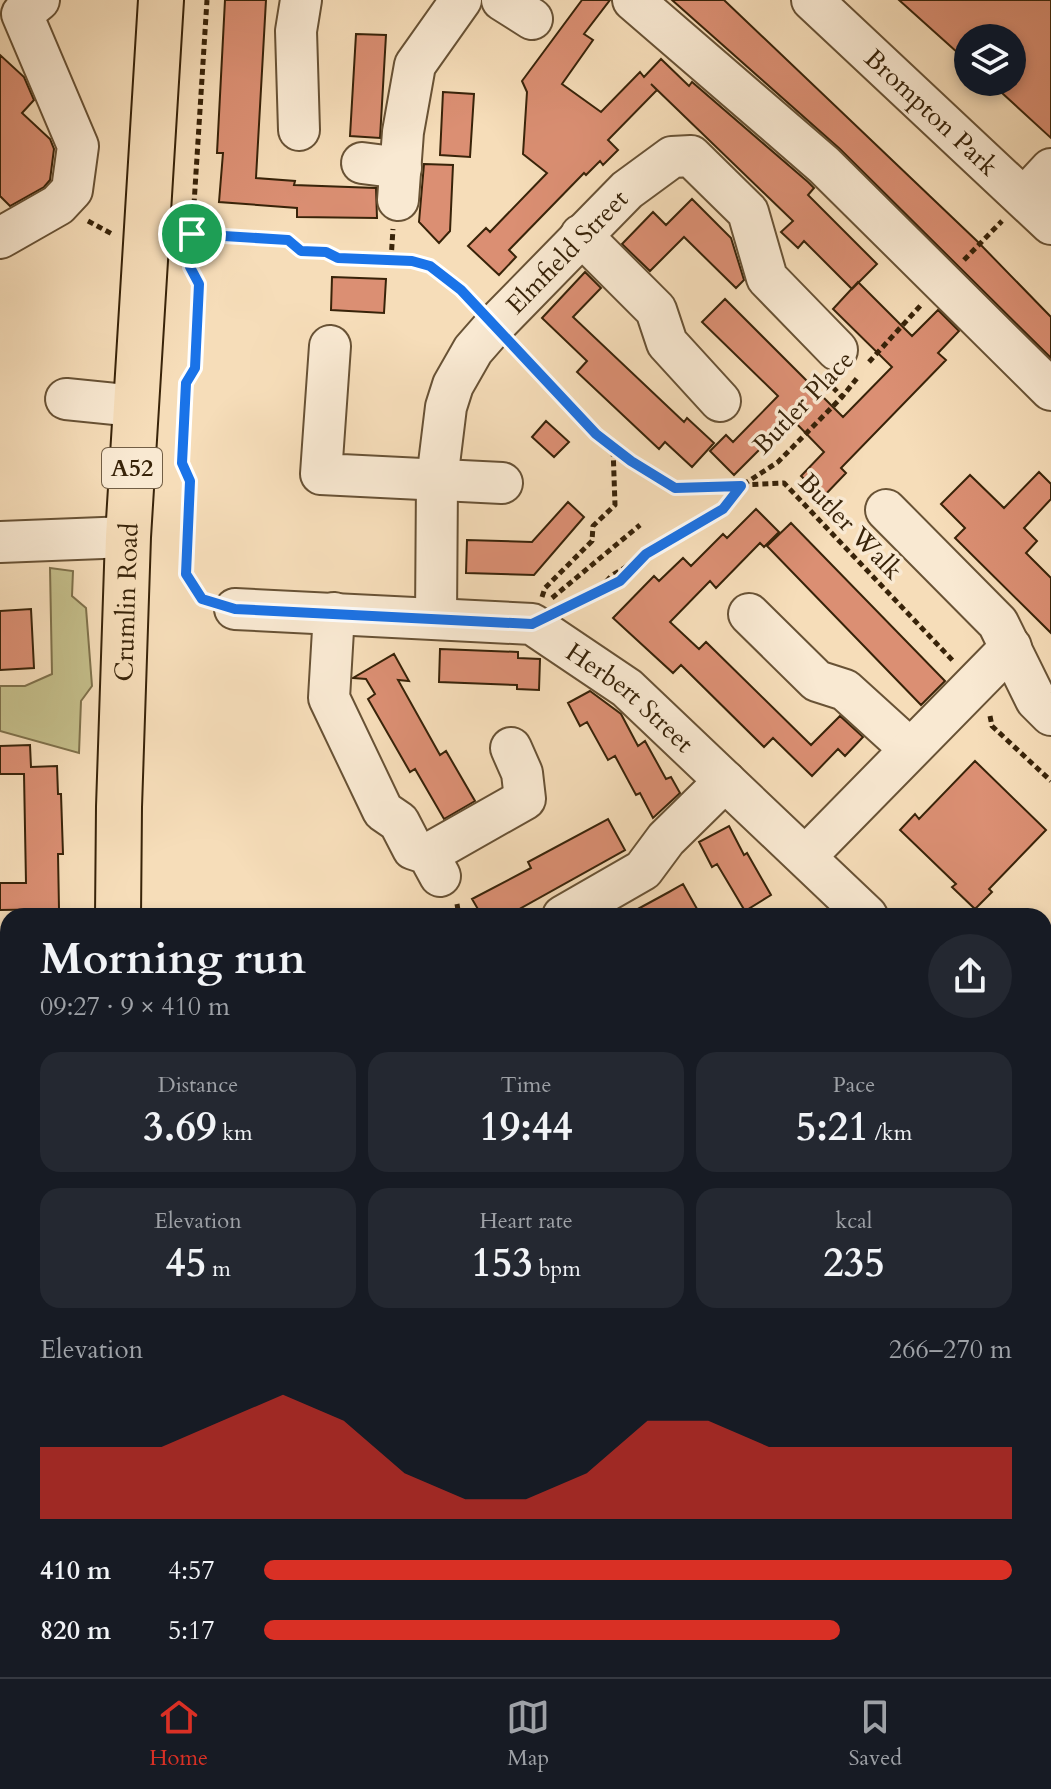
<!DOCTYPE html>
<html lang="en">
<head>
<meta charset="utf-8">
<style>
	:root { --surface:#171b24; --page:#242831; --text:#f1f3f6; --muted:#9ea1a6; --line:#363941; --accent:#d93025 }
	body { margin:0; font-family:Cardo,serif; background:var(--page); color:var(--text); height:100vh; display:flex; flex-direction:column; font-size:30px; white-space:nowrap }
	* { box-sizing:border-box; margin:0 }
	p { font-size:26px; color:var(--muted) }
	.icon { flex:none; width:44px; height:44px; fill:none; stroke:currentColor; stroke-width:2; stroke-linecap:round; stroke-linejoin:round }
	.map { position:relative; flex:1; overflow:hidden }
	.sheet { position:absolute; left:0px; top:908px; width:1052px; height:770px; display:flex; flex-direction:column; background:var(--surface); border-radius:24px 24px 0 0; box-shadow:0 4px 12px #0003 }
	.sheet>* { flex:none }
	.fabs { position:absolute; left:954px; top:24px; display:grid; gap:16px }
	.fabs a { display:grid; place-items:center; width:72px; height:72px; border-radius:50%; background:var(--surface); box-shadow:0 4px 12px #0003; font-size:40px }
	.pin { position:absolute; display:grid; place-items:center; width:68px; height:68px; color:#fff; margin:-34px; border:4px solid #fff; border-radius:50%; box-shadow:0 2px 8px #0007 }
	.round { display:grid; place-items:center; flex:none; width:84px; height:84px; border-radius:42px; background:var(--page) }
	.summary { display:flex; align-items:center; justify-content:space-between; height:136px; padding:0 40px }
	h1 { font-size:44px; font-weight:700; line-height:60px }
	.figures { display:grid; grid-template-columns:repeat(3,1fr); gap:12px; height:136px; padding:8px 40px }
	.figures div { display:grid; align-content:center; border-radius:20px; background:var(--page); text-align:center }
	.figures b { font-size:40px; font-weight:700 }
	.figures small { font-size:22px; font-weight:400 }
	.figures p { font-size:22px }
	.chart { height:224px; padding:16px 40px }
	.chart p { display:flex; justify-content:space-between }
	.chart svg { width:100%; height:144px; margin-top:8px; fill:var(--accent); opacity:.7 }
	ul { padding:0 40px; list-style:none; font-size:26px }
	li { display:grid; grid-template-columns:128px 96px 1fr; align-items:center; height:60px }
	li i { height:20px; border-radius:10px; background:var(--accent) }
	.tabs { display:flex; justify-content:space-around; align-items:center; height:112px; border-top:2px solid var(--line); background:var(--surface); font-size:22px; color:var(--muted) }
	.tabs a { display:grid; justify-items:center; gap:4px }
	.tabs .active { color:var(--accent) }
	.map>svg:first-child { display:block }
	.green { fill:#c4be8a; stroke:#7e704a; stroke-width:2 }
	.building { fill:#db8f73; stroke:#382309; stroke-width:2 }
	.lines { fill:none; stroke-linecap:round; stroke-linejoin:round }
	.minor-casing { stroke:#685235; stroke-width:44 }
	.major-casing { stroke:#382309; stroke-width:48 }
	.path { stroke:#382309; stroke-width:5; stroke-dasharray:6 4; stroke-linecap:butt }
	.minor { stroke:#f9e9d2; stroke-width:40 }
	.major { stroke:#f6ddb9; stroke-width:44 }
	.route-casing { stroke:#fff; stroke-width:16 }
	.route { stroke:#1a73e8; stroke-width:10 }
	.labels { text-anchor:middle; stroke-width:7; stroke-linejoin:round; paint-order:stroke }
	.shield { fill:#f9e9d2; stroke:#725e45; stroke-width:2 }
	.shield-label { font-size:24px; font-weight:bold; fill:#382309 }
	.street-label { font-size:26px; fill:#382309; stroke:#f9e9d2 }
</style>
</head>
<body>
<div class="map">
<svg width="1051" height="1677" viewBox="0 0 1051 1677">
	<rect width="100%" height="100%" fill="#f6ddb9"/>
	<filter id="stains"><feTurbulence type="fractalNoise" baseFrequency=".0025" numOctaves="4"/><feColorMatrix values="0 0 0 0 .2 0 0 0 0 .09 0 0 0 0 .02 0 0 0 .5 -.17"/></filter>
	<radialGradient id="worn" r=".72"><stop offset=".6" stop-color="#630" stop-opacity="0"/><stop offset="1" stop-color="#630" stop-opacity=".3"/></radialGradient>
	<!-- green -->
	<path class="green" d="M 50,568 L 73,571 L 72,596 L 86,608 L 92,686 L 81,701 L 79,753 L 0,731 L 0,686 L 25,686 L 52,674 Z"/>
	<!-- building -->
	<path class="building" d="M 225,0 L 266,0 L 256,178 L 295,181 L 294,185 L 376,188 L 377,218 L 297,217 L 297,208 L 219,202 L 223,153 L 217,153 Z
		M 582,0 L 610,0 L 584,34 L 593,40 L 562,84 L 601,112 L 640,72 L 644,77 L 661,59 L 689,86 L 692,82 L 808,182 L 814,188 L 808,195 L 877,264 L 852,289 L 804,241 L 798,248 L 781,232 L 793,221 L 651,84 L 657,90 L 608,140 L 618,150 L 603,165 L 600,161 L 586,175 L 584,173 L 509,250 L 516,257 L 499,275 L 468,246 L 486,228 L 490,232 L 547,173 L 523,154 L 527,92 L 522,81 Z
		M 672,0 L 724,0 L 977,241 L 1051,317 L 1051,358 L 840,149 Z
		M 899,0 L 1051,0 L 1051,138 L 990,82 L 1012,82 L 1012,38 L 968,38 L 968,62 Z
		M 356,34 L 386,35 L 380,138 L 350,136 Z
		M 0,55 L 24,77 L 34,100 L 22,113 L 50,139 L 54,149 L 50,180 L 44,187 L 10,206 L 0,196 Z
		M 443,92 L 474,94 L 470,157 L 440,155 Z
		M 424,164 L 453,165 L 450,231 L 439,243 L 419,222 Z
		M 692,199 L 731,238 L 744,280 L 736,288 L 684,237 L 650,271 L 622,244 L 653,212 L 666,225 Z
		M 585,272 L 601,288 L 573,317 L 684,422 L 687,418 L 714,443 L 692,467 L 665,442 L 659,449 L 577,372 L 587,361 L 542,318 Z
		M 332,277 L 386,279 L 384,313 L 331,310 Z
		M 858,282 L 912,336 L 938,310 L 959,331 L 938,353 L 946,360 L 841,468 L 846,473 L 823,497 L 801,476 L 824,452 L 791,418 L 734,475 L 710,451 L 726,435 L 733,442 L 778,396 L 702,322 L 725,299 L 843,417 L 892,367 L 833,309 Z
		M 546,421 L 569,442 L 554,457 L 532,437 Z
		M 1039,472 L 1051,484 L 1051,499 L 1024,528 L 1037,541 L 1026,553 L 1051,578 L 1051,633 L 955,538 L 965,528 L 941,504 L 970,475 L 1004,508 Z
		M 568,502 L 584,517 L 534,575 L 466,573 L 467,540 L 532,542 Z
		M 756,509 L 779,532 L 764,547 L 760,543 L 716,588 L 710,581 L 670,622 L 699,649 L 706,642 L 811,745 L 840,716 L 863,737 L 845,756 L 838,749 L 812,776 L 773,738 L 764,747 L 681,665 L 673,673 L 613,618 L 654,576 L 659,581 L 683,558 L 691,566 L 723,534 L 727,538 Z
		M 791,523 L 945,681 L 921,705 L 767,546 Z
		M 31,609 L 34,668 L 0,670 L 0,611 Z
		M 440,649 L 518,652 L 518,658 L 540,659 L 539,690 L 517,689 L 517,685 L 439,682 Z
		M 394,654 L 409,681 L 398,680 L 440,755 L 446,751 L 475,801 L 444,819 L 415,769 L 410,772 L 368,699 L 375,694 L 366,679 L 353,678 Z
		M 590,691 L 621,714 L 638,746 L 645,741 L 666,779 L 671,777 L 680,793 L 653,818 L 640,793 L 636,795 L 615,756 L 608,760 L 587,722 L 580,726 L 568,703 Z
		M 30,745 L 31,767 L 57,766 L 58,794 L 61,794 L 63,854 L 58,854 L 59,909 L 0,910 L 0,883 L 26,883 L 24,774 L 0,774 L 0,746 Z
		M 975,761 L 1046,830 L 989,889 L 992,892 L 975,909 L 952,887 L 956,884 L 900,830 L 915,814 L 919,819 Z
		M 608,819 L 625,850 L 507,916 L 482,916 L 472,899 L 531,868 L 528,862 Z
		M 729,826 L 744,855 L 747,853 L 771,895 L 745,911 L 717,864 L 712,867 L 699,842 Z
		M 683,884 L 701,916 L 625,916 L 669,892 Z"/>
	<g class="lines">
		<!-- minor casing -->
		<g class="minor-casing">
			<g id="minor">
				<path d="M 502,0 L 532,19"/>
				<path d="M 633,0 L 824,165 L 1051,390"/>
				<path id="s1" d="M 812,0 L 1051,224"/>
				<path d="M 299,130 L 296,31 L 301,0"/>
				<path d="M 362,163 L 401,168"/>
				<path d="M 1024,198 L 1051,169"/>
				<path d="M 398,200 L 403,132 L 415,65 L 461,0"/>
				<path d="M 581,235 L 656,310 L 667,343 L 720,401"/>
				<path d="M 0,238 L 58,205 L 72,190 L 78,146 L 22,14 L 39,0"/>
				<path d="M 330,346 L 321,474 L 502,483"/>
				<path d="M 66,399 L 135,406"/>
				<path d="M 886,510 L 998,623 L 1036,700 L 1051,715"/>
				<path d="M 0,542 L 128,537"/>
				<path id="s2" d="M 235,609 L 532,624 L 627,688 L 867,916"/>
				<path d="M 334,613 L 329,698 L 383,811 L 399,822 L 413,849 L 428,854 L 440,876"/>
				<path d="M 749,614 L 817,681 L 845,690 L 910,749"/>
				<path id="s3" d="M 436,619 L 437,480 L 446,407 L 453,385 L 473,350 L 494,326 L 627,190 L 672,157 L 691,156 L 748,212 L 767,278 L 837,350"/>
				<path d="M 428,854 L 525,799 L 522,773 L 511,748"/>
				<path d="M 806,856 L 1011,647"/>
				<path d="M 563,916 L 643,870 L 666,839 L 725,781"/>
				<path d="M 0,1049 L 2,1049"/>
				<path d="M 1044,1090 L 1051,1097"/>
				<path d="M 0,1148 L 8,1148"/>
				<path d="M 0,1240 L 8,1239"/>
				<path d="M 1044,1258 L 1051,1256"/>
				<path d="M 0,1329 L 8,1328"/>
				<path d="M 1044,1335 L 1051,1353"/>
				<path d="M 0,1413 L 8,1412"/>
				<path d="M 0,1499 L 8,1498"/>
				<path d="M 0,1588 L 8,1588"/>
				<path d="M 0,1658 L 8,1657"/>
				<path d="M 523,1670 L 523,1677"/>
				<path d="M 969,1670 L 972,1677"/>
			</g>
		</g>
		<!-- major casing -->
		<g class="major-casing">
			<g id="major">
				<path id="s4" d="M 118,916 L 119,807 L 128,537 L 161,0"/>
				<path d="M 189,1670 L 190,1677"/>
			</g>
		</g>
		<!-- path -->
		<path class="path" d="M 88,221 L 114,235
			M 180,234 L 288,240 L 301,251 L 326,252 L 338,258 L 412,261 L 430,266 L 473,304
			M 391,260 L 393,229
			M 964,260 L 1002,221
			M 516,349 L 596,434 L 631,461 L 675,488 L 784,483 L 955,663
			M 869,362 L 921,305
			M 826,380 L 842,397
			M 600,589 L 611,576 L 639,559
			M 542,597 L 545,588 L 592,541 L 593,526 L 615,505 L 613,447
			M 552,598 L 640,525
			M 206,600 L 202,599 L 186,574 L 190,481 L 182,463 L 186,383 L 195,368 L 199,284 L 190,267 L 207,0
			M 565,608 L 620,581 L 646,554 L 723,509 L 741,486 L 778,462 L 842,397 L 858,377
			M 990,716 L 992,726 L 1051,781
			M 457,904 L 459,916"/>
		<!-- minor -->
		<use href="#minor" class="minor"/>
		<!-- major -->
		<use href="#major" class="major"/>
	</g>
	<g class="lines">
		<!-- route casing -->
		<g class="route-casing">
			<path id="route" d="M 192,234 L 288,240 L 301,251 L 326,252 L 338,258 L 412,261 L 430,266 L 461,290 L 596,434 L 631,461 L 675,488 L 741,486 L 723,509 L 646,554 L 620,581 L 532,624 L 235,609 L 202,599 L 186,574 L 190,481 L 182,463 L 186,383 L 195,368 L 199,284 L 190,267 Z"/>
		</g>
		<!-- route -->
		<use href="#route" class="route"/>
	</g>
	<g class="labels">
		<!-- shield labels -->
		<rect class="shield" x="102" y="448" width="60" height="40" rx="6"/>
		<g class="shield-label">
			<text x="132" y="476">A52</text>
		</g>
		<!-- street labels -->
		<g class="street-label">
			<text dy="9" stroke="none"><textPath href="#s1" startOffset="164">Brompton Park</textPath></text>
			<text dy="9" stroke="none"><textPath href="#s3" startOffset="412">Elmfield Street</textPath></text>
			<text transform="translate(803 402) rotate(-46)" y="9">Butler Place</text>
			<text transform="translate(851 526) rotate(46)" y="9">Butler Walk</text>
			<text dy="9" stroke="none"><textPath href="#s4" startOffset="314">Crumlin Road</textPath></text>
			<text dy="9" stroke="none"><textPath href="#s2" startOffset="420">Herbert Street</textPath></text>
		</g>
	</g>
	<rect width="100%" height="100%" filter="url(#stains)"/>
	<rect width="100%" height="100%" fill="url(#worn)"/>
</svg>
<div class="fabs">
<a><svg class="icon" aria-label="layers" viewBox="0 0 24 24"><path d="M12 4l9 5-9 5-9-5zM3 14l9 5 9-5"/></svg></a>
</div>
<div class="pin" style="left:192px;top:234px;background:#1e9e55"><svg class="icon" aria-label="arrive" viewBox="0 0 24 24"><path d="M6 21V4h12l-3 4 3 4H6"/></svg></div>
<section class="sheet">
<div class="summary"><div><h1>Morning run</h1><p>09:27 · 9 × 410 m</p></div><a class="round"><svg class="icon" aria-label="share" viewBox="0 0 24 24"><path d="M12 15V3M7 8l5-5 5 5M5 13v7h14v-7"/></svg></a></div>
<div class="figures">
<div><p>Distance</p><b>3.69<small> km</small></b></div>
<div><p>Time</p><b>19:44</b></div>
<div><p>Pace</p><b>5:21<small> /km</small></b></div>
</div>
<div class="figures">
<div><p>Elevation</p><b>45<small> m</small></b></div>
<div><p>Heart rate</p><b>153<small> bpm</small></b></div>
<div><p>kcal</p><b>235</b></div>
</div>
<div class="chart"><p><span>Elevation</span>266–270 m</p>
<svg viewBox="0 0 160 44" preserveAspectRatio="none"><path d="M0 44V22L10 22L20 22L30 14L40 6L50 14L60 30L70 38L80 38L90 30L100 14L110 14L120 22L130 22L140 22L150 22L160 22V44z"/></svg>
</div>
<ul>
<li><b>410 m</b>4:57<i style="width:100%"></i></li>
<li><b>820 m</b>5:17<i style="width:77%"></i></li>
</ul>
</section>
</div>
<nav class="tabs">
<a class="active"><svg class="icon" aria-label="home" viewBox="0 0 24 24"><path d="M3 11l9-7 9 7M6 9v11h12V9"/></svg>Home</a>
<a><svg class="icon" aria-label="map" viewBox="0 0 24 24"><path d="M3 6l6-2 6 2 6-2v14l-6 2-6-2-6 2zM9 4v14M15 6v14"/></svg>Map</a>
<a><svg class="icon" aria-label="saved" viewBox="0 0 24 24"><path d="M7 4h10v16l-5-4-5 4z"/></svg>Saved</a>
</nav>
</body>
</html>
